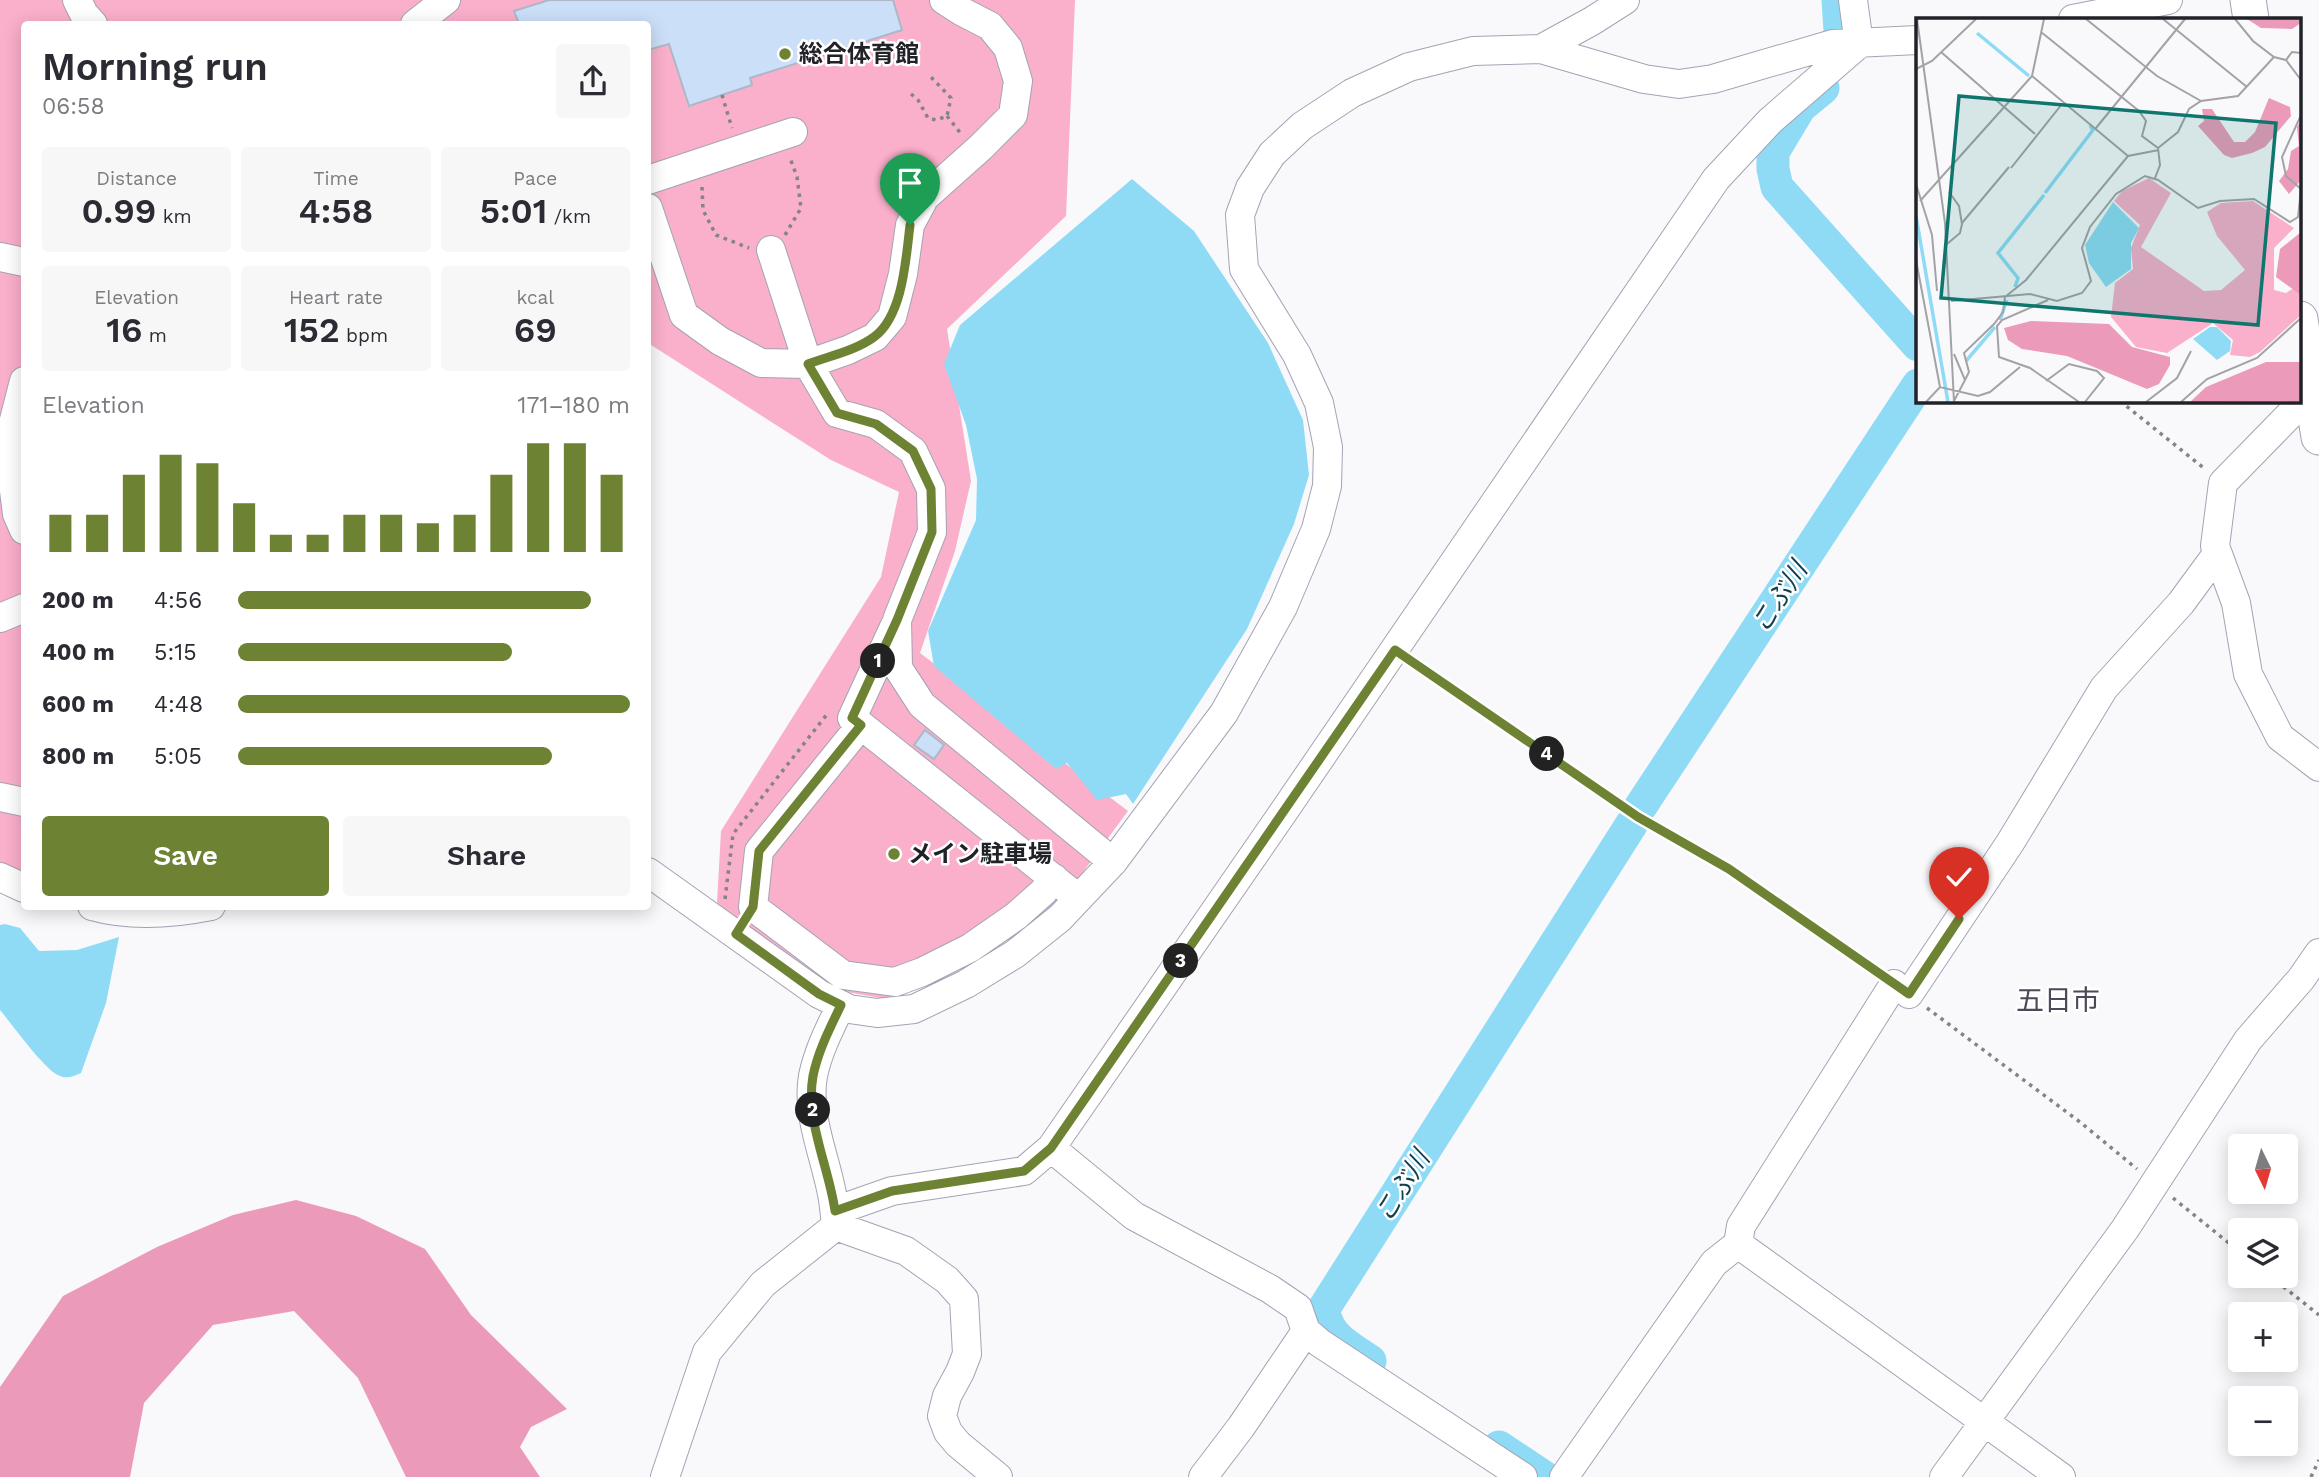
<!DOCTYPE html>
<html lang="en">
<head>
<meta charset="utf-8">
<style>
	:root { --surface:#fff; --page:#f7f7f7; --text:#2b2b33; --muted:#7c7c81; --accent:#6d8232 }
	body { margin:0; font-family:"Work Sans","Noto Sans JP",sans-serif; background:var(--page); color:var(--text); height:100vh; display:flex; flex-direction:column; font-size:26px; white-space:nowrap }
	* { box-sizing:border-box; margin:0 }
	p { font-size:23px; color:var(--muted) }
	.icon { flex:none; width:38px; height:38px; fill:none; stroke:currentColor; stroke-width:2; stroke-linecap:round; stroke-linejoin:round }
	.map { position:relative; flex:1; overflow:hidden }
	.details { position:absolute; left:21px; top:21px; width:630px; height:889px; display:flex; flex-direction:column; background:var(--surface); border-radius:7px; box-shadow:0 4px 18px #0003 }
	.details>* { flex:none }
	.needle { width:46px; rotate:175deg }
	.controls { position:absolute; left:2228px; top:1134px; display:grid; gap:14px }
	.controls a { display:grid; place-items:center; width:70px; height:70px; border-radius:7px; background:var(--surface); box-shadow:0 4px 18px #0003; font-size:35px }
	.pin { position:absolute; display:grid; place-items:center; width:60px; height:60px; color:#fff; margin:-72px -30px; border-radius:50% 50% 50% 0; rotate:-45deg; box-shadow:0 0 7px #0007 }
	.pin .icon { rotate:45deg }
	.km { position:absolute; width:35px; height:35px; margin:-18px; border-radius:50%; background:#222; color:#fff; font-size:19px; line-height:35px; text-align:center }
	.round { display:grid; place-items:center; flex:none; width:74px; height:74px; border-radius:7px; background:var(--page) }
	.head { display:flex; align-items:center; justify-content:space-between; height:119px; padding:0 21px }
	h1 { font-size:38px; font-weight:600; line-height:52px }
	.metrics { display:grid; grid-template-columns:repeat(3,1fr); gap:10px; height:119px; padding:7px 21px }
	.metrics div { display:grid; align-content:center; border-radius:7px; background:var(--page); text-align:center }
	.metrics b { font-size:35px; font-weight:600 }
	.metrics small { font-size:19px; font-weight:400 }
	.metrics p { font-size:19px }
	.chart { height:196px; padding:14px 21px }
	.chart p { display:flex; justify-content:space-between }
	.chart svg { width:100%; height:126px; margin-top:7px; stroke:var(--accent); stroke-width:6 }
	.cta { display:flex; gap:14px; margin-top:auto; padding:14px 21px }
	.cta a { flex:1; height:80px; border-radius:7px; background:var(--accent); color:#fff; font-size:28px; font-weight:600; line-height:80px; text-align:center }
	.cta a+a { background:var(--page); color:var(--text) }
	ul { padding:0 21px; list-style:none; font-size:23px }
	li { display:grid; grid-template-columns:112px 84px 1fr; align-items:center; height:52px }
	li i { height:18px; border-radius:9px; background:var(--accent) }
	.map>svg:first-child { display:block }
	.green { fill:#faafcb }
	.forest { fill:#ec9ab9 }
	.water { fill:#8fdbf6 }
	.lines { fill:none; stroke-linecap:round; stroke-linejoin:round }
	.river { stroke:#8fdbf6; stroke-width:33 }
	.building { fill:#cbdff9; stroke:#acb8c7; stroke-width:2 }
	.minor-casing { stroke:#a4a3b5; stroke-width:30 }
	.major-casing { stroke:#a4a3b5; stroke-width:37 }
	.path { stroke:#838388; stroke-width:3.5; stroke-dasharray:3.5 5; stroke-linecap:butt }
	.minor { stroke:#fff; stroke-width:28 }
	.major { stroke:#fff; stroke-width:35 }
	.route-casing { stroke:#fff; stroke-width:14 }
	.route { stroke:#6d8232; stroke-width:9 }
	.poi-dot { fill:#6d8232; stroke:#fff; stroke-width:2.5 }
	.labels { text-anchor:middle; stroke-width:5; stroke-linejoin:round; paint-order:stroke }
	.poi-label { font-size:24px; font-weight:bold; fill:#212128; stroke:#fff; text-anchor:start }
	.water-label { font-size:26px; font-style:italic; fill:#113f4d; stroke:#fff }
	.quarter-label { font-size:28px; fill:#4b4a59; stroke:#fff }
	.inset-river { fill:none; stroke:#8fdbf6; stroke-width:3.5 }
	.inset-road { fill:none; stroke:#a3a3a7; stroke-width:2 }
	.view { fill:#0f766e; fill-opacity:0.15; stroke:#0f766e; stroke-width:3.5 }
	.inset-edge { fill:none; stroke:#212128; stroke-width:3.5 }
</style>
</head>
<body>
<div class="map">
<svg width="2319" height="1477" viewBox="0 0 2319 1477">
	<rect width="100%" height="100%" fill="#f9f9fc"/>
	<!-- green -->
	<path class="green" d="M 0,0 L 1075,0 L 1066,216 L 947,329 L 971,481 L 955,551 L 920,653 L 1128,811 L 1072,887 L 1039,920 L 973,963 L 886,999 L 830,989 L 717,903 L 721,831 L 881,577 L 899,492 L 831,460 L 648,343 L 648,24 L 24,24 L 24,876 L 0,866 Z"/>
	<!-- forest -->
	<path class="forest" d="M 296,1200 L 356,1216 L 425,1249 L 471,1315 L 567,1409 L 531,1427 L 520,1447 L 540,1477 L 406,1477 L 358,1378 L 294,1311 L 213,1325 L 144,1403 L 130,1477 L 0,1477 L 0,1387 L 63,1296 L 157,1247 L 233,1215 Z"/>
	<!-- water -->
	<path class="water" d="M 1132,179 L 1194,231 L 1268,343 L 1303,420 L 1309,475 L 1294,524 L 1247,629 L 1133,804 L 1126,794 L 1097,800 L 1067,763 L 1056,769 L 934,666 L 928,631 L 976,520 L 977,479 L 966,425 L 944,364 L 960,325 Z
		M 5,924 L 20,928 L 39,951 L 77,950 L 119,937 L 106,1003 L 81,1073 C 75,1076 66,1079 60,1076 C 45,1071 12,1024 0,1010 L 0,925 Z"/>
	<g class="lines">
		<!-- river -->
		<path class="river" d="M 1838,0 L 1840,31
			M 1823,88 L 1800,107 L 1773,152 L 1773,169 L 1777,187 L 1918,345
			M 1639,809 L 1918,385
			M 1370,1361 C 1347,1345 1330,1339 1323,1310 L 1631,825
			M 1499,1447 L 1544,1477"/>
	</g>
	<!-- building -->
	<path class="building" d="M 549,0 L 893,0 L 902,30 L 750,78 L 752,85 L 689,106 L 669,44 L 648,50 L 648,24 L 519,24 L 514,11 Z
		M 925,730 L 944,745 L 934,759 L 914,745 Z"/>
	<g class="lines">
		<!-- minor casing -->
		<g class="minor-casing">
			<path id="minor" d="M 77,0 L 84,14 L 93,24
				M 1853,0 L 1859,44
				M 2073,19 L 2168,0
				M 415,24 L 446,0
				M 1541,49 L 1592,21 L 1625,0
				M 648,180 L 793,132
				M 648,208 L 684,315 L 720,341 L 761,363 L 808,364 L 848,350 L 875,337 L 892,317 L 903,274 L 910,225 L 925,197 L 981,147 L 1013,115 L 1018,81 L 1008,48 L 990,26 L 961,11 L 944,0
				M 771,250 L 808,364 L 837,413 L 876,424 L 913,451 L 931,489 L 932,532 L 897,620 L 898,668 L 922,705 L 1113,862
				M 0,257 L 24,262
				M 24,381 L 8,443 L 17,514 L 24,530
				M 2312,392 L 2223,483 L 2215,546 L 2236,603 L 2248,674 L 2280,737 L 2319,767
				M 0,618 L 24,608
				M 894,627 L 852,718 L 1068,890
				M 861,725 L 759,851 L 753,907 L 843,975 L 895,982 L 922,972 L 970,948 L 1016,916 L 1043,892 L 1054,878
				M 0,797 L 24,802
				M 648,872 L 819,994 L 849,1009 L 877,1013 L 914,1009 L 966,984 L 1015,954 L 1060,918 L 1113,862 L 1224,713 L 1283,607 L 1316,529 L 1327,486 L 1328,447 L 1319,403 L 1297,355 L 1244,269 L 1240,215 L 1250,188 L 1272,154 L 1302,126 L 1352,93 L 1409,67 L 1473,51 L 1541,49 L 1644,79 L 1679,84 L 1713,79 L 1833,44 L 1918,40
				M 0,877 L 24,888
				M 92,906 C 131,917 171,914 211,906
				M 1909,994 L 2010,843 L 2104,688 L 2181,603 L 2217,554
				M 1051,1148 L 1134,1216 L 1270,1289 L 1298,1308 L 1306,1331 L 1320,1343 L 1523,1477
				M 835,1211 L 892,1191 L 1024,1171 L 1051,1148 L 1280,817 L 1716,179 L 1770,121 L 1859,44
				M 836,1226 L 906,1251 L 947,1280 L 964,1299 L 967,1354 L 960,1372 L 947,1396 L 942,1416 L 948,1432 L 958,1444 L 998,1477
				M 836,1226 C 835,1216 834,1204 832,1194 C 825,1156 806,1115 813,1076 C 818,1051 830,1028 841,1005
				M 1738,1244 L 2061,1477
				M 665,1477 L 707,1352 L 763,1284 L 836,1226
				M 1203,1477 L 1241,1427 L 1306,1331
				M 1564,1477 L 1714,1263 L 1738,1244 L 1741,1226 L 1894,984
				M 1944,1477 L 2125,1229 L 2248,1040 L 2301,979 L 2319,953"/>
		</g>
		<!-- major casing -->
		<g class="major-casing">
			<path id="major" d="M 2248,0 L 2251,19
				M 2300,319 L 2319,437"/>
		</g>
		<!-- path -->
		<path class="path" d="M 911,94 L 918,100 L 928,118 L 936,120 L 947,116 L 951,98 L 930,76
			M 722,95 L 732,128
			M 947,116 L 962,135
			M 702,187 L 703,210 L 716,235 L 749,248
			M 785,235 L 801,208 L 797,177 L 790,158
			M 2120,401 L 2205,469
			M 1413,663 L 1638,817 L 1729,869 L 1875,971
			M 725,899 L 733,834 L 828,713
			M 1927,1008 L 2080,1122 L 2137,1169
			M 2173,1198 L 2240,1252
			M 2270,1276 L 2319,1315
			M 2311,1477 L 2319,1460"/>
		<!-- minor -->
		<use href="#minor" class="minor"/>
		<!-- major -->
		<use href="#major" class="major"/>
	</g>
	<g class="lines">
		<!-- route casing -->
		<g class="route-casing">
			<path id="route" d="M 910,225 C 906,258 903,316 874,337 C 855,351 829,356 808,364 L 837,413 L 876,424 L 913,451 L 931,489 L 932,532 L 897,620 L 852,718 L 861,725 L 759,851 L 753,907 L 736,934 L 819,994 L 841,1005 C 830,1028 818,1051 813,1076 C 805,1121 829,1167 835,1211 L 892,1191 L 1024,1171 L 1051,1148 L 1395,650 L 1638,817 L 1729,869 L 1909,994 L 1959,919"/>
		</g>
		<!-- route -->
		<use href="#route" class="route"/>
	</g>
	<!-- markers -->
	<g class="poi-dot">
		<circle cx="785" cy="54" r="7"/>
		<circle cx="894" cy="854" r="7"/>
	</g>
	<g class="labels">
		<!-- poi labels -->
		<g class="poi-label">
			<text x="799" y="62">総合体育館</text>
			<text x="908" y="862">メイン駐車場</text>
		</g>
		<!-- water labels -->
		<g class="water-label">
			<text transform="translate(1779 597) rotate(-57)" y="9">こぶ川</text>
			<text transform="translate(1402 1186) rotate(-58)" y="9">こぶ川</text>
		</g>
		<!-- quarter labels -->
		<g class="quarter-label">
			<text x="2058" y="1010">五日市</text>
		</g>
	</g>
	<!-- overview -->
	<g transform="translate(1916 18)">
		<rect width="385" height="385" fill="#f9f9fc"/>
		<path d="M 233,160 L 255,175 L 225,229 L 288,273 L 305,272 L 329,252 L 301,218 L 291,194 L 305,185 L 337,183 L 378,210 L 358,230 L 358,272 L 370,275 L 385,265 L 385,297 L 344,334 L 334,339 L 314,337 L 317,322 L 297,305 L 251,335 L 220,329 L 195,299 L 199,265 L 217,251 L 215,230 L 224,207 L 198,183 L 206,173 Z" fill="#faafcb"/>
		<path d="M 331,1 L 385,1 L 385,5 L 376,11 L 345,10 ZM 353,80 L 374,89 L 375,98 L 349,129 L 336,135 L 316,140 L 308,137 L 282,108 L 288,103 L 286,91 L 296,91 L 318,124 L 329,124 L 339,114 ZM 385,102 L 385,162 L 373,176 L 363,163 L 372,151 L 375,133 L 383,128 L 381,109 ZM 385,214 L 385,277 L 360,259 L 364,231 ZM 115,303 L 193,306 L 216,329 L 254,339 L 254,347 L 243,366 L 231,371 L 151,338 L 106,331 L 92,322 L 88,310 ZM 350,344 L 385,344 L 385,383 L 274,384 L 290,369 Z" fill="#ec9ab9"/>
		<path d="M 197,184 L 223,210 L 215,225 L 215,251 L 190,269 L 173,245 L 169,227 ZM 294,309 L 301,309 L 315,323 L 314,333 L 301,342 L 277,321 Z" fill="#8fdbf6"/>
		<path class="inset-river" d="M 61,15 L 113,58M 129,175 L 177,112 L 174,107M 0,198 L 32,384M 99,269 L 102,260 L 82,235 L 128,177M 84,302 L 91,282M 50,343 L 79,309"/>
		<path class="inset-road" d="M 1,1 L 29,205 L 38,384M 170,1 L 241,58 L 285,83M 247,1 L 331,69M 319,1 L 337,23 L 358,39 L 370,42 L 376,34 L 385,35M 125,14 L 223,93 L 230,103 L 226,118 L 242,130M 25,34 L 119,116M 370,42 L 385,62M 0,51 L 16,43 L 60,1M 116,58 L 212,138M 180,110 L 269,1M 242,130 L 262,114 L 273,91 L 285,83 L 322,78 L 358,39M 95,150 L 146,86M 239,160 L 244,147 L 242,130M 0,166 L 16,217 L 21,273M 385,171 L 370,158 L 366,139 L 385,97M 4,183 L 116,58 L 128,1M 46,205 L 93,149M 31,226 L 44,215 L 46,206 L 43,188 L 33,174M 0,242 L 24,369M 89,279 L 110,262 L 212,138 L 243,132M 132,282 L 86,302 L 81,308 L 83,339 L 114,350 L 163,384M 35,283 L 114,276 L 141,283 L 166,275 L 175,263 L 166,230 L 174,209 L 200,176 L 229,158 L 242,162 L 282,190 L 304,183 L 338,181 L 374,204 L 382,199 L 385,171M 38,336 L 49,362 L 38,383M 49,362 L 53,354 L 48,335 L 78,306 L 87,294 L 89,279M 130,363 L 153,346 L 181,353 L 188,360 L 169,384M 10,384 L 24,369 L 62,378 L 74,374 L 104,349M 230,384 L 261,360 L 275,333M 265,384 L 291,361 L 341,340 L 385,300"/>
		<path class="view" d="M 43,78 L 360,105 L 342,307 L 25,280 Z"/>
		<rect width="385" height="385" class="inset-edge"/>
	</g>
</svg>
<div class="controls">
<a><svg class="needle" viewBox="-14 -14 28 28"><path d="M0-13l5 13h-10z" fill="#e53935"/><path d="M0 13l5-13h-10z" fill="#7c7c81"/></svg></a>
<a><svg class="icon" aria-label="layers" viewBox="0 0 24 24"><path d="M12 4l9 5-9 5-9-5zM3 14l9 5 9-5"/></svg></a>
<a>+</a>
<a>−</a>
</div>
<div class="pin" style="left:910px;top:225px;background:#1e9e55"><svg class="icon" aria-label="arrive" viewBox="0 0 24 24"><path d="M6 21V4h12l-3 4 3 4H6"/></svg></div>
<div class="pin" style="left:1959px;top:919px;background:#d93025"><svg class="icon" aria-label="check" viewBox="0 0 24 24"><path d="M5 12l5 5 9-10"/></svg></div>
<b class="km" style="left:878px;top:661px">1</b>
<b class="km" style="left:813px;top:1110px">2</b>
<b class="km" style="left:1181px;top:961px">3</b>
<b class="km" style="left:1547px;top:754px">4</b>
<section class="details">
<div class="head"><div><h1>Morning run</h1><p>06:58</p></div><a class="round"><svg class="icon" aria-label="share" viewBox="0 0 24 24"><path d="M12 15V3M7 8l5-5 5 5M5 13v7h14v-7"/></svg></a></div>
<div class="metrics">
<div><p>Distance</p><b>0.99<small> km</small></b></div>
<div><p>Time</p><b>4:58</b></div>
<div><p>Pace</p><b>5:01<small> /km</small></b></div>
</div>
<div class="metrics">
<div><p>Elevation</p><b>16<small> m</small></b></div>
<div><p>Heart rate</p><b>152<small> bpm</small></b></div>
<div><p>kcal</p><b>69</b></div>
</div>
<div class="chart"><p><span>Elevation</span>171–180 m</p>
<svg viewBox="0 0 160 44" preserveAspectRatio="none"><path d="M5 44V31M15 44V31M25 44V17M35 44V10M45 44V13M55 44V27M65 44V38M75 44V38M85 44V31M95 44V31M105 44V34M115 44V31M125 44V17M135 44V6M145 44V6M155 44V17"/></svg>
</div>
<ul>
<li><b>200 m</b>4:56<i style="width:90%"></i></li>
<li><b>400 m</b>5:15<i style="width:70%"></i></li>
<li><b>600 m</b>4:48<i style="width:100%"></i></li>
<li><b>800 m</b>5:05<i style="width:80%"></i></li>
</ul>
<div class="cta"><a>Save</a><a>Share</a></div>
</section>
</div>
</body>
</html>
